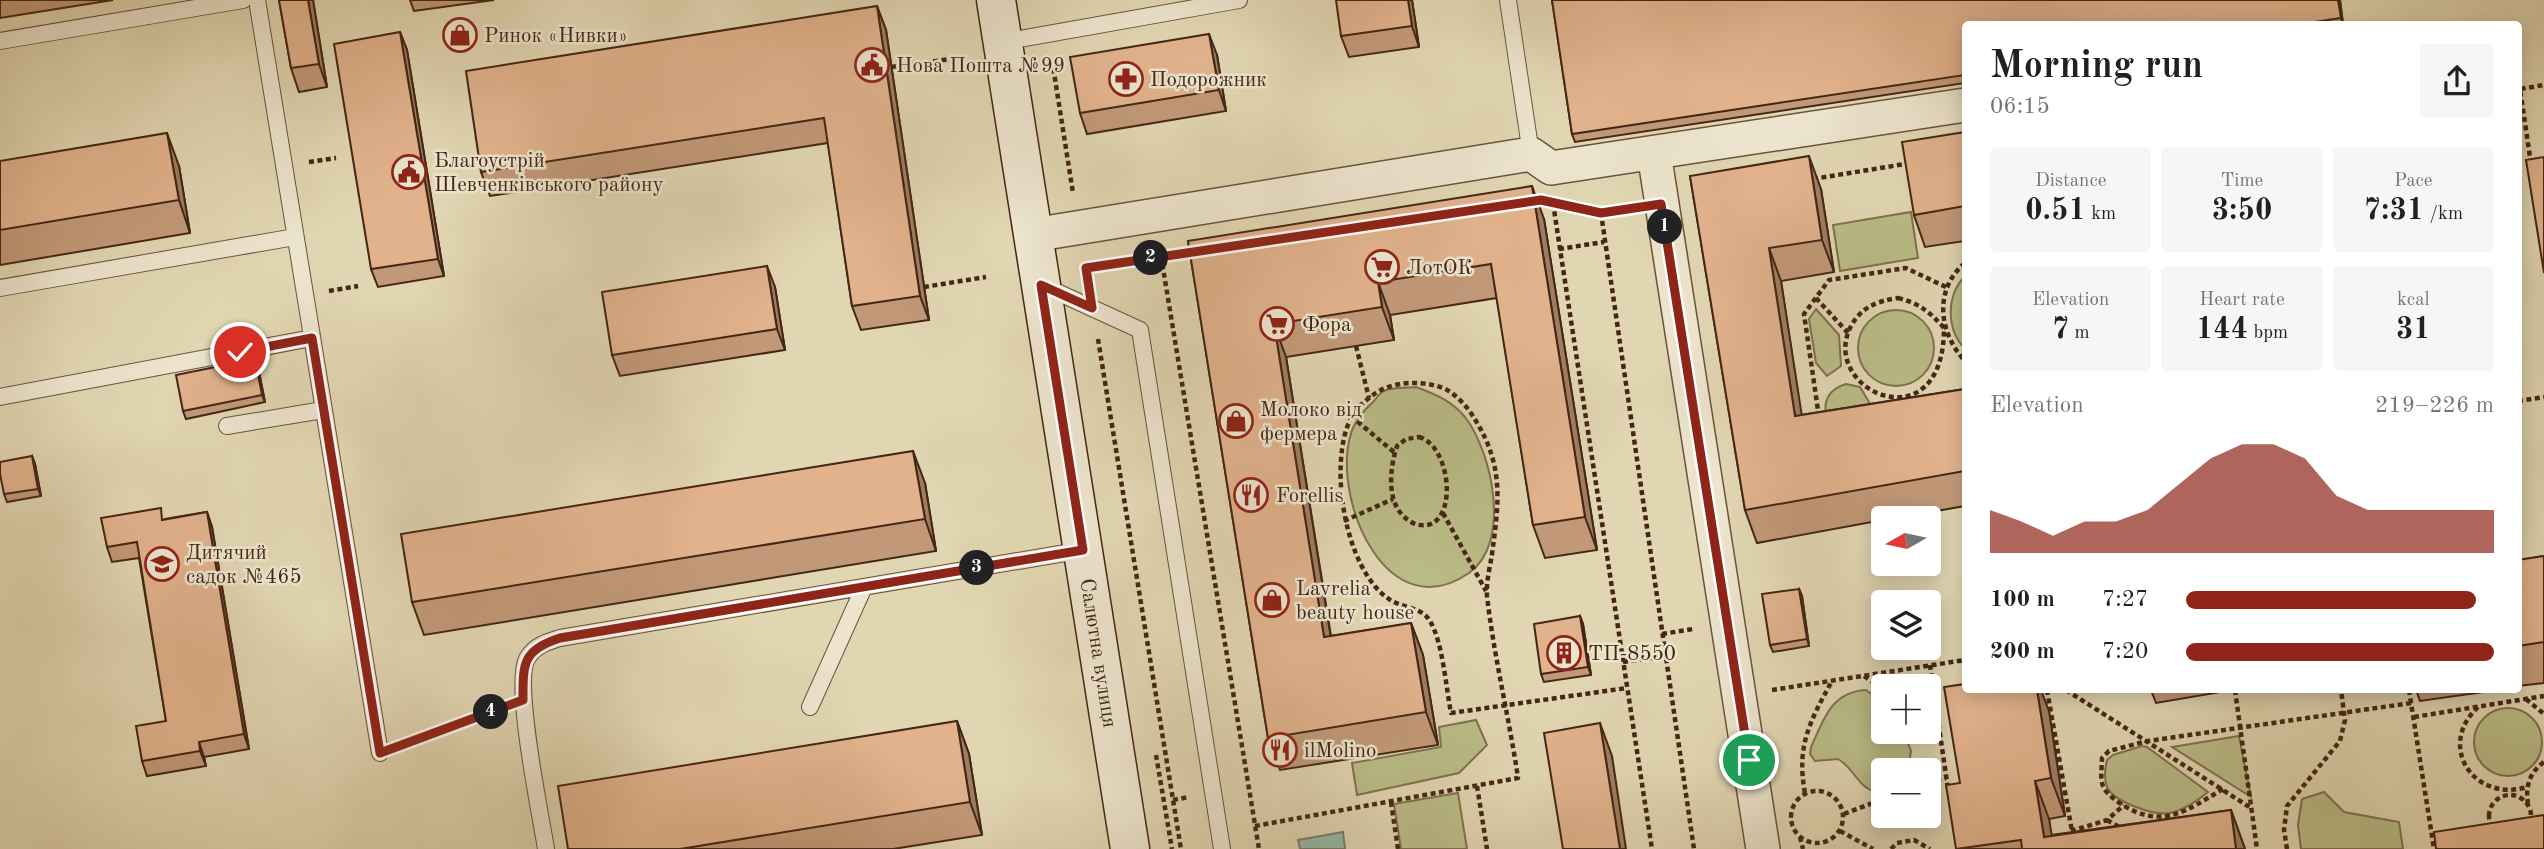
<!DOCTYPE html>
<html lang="en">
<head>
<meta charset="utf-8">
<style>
	:root { --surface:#fff; --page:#f6f6f6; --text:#202124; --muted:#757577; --accent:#8f2418 }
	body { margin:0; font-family:"Old Standard TT",serif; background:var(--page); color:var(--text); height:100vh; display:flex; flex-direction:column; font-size:26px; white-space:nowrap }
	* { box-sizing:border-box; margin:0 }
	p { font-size:23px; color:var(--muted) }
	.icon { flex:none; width:38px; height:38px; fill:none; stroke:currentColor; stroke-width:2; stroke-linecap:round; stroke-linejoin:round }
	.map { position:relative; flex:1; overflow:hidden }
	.drawer { position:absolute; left:1962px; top:21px; width:560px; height:672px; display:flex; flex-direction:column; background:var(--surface); border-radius:7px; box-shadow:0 4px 18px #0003 }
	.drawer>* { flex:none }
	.needle { width:46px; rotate:261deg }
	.buttons { position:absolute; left:1871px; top:506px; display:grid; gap:14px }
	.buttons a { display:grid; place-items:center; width:70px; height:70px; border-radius:7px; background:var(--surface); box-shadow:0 4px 18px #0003; font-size:35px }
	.pin { position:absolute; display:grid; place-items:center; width:60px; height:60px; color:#fff; margin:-30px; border:4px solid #fff; border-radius:50%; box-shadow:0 2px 7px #0007 }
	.km { position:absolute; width:35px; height:35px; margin:-18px; border-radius:50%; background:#222; color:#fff; font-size:19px; line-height:35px; text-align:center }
	.round { display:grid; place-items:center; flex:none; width:74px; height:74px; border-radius:7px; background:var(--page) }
	.head { display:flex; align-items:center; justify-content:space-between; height:119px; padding:0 28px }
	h1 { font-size:38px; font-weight:800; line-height:52px }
	.figures { display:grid; grid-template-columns:repeat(3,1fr); gap:10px; height:119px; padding:7px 28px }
	.figures div { display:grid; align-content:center; border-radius:7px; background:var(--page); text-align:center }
	.figures b { font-size:30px; font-weight:800 }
	.figures small { font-size:19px; font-weight:400 }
	.figures p { font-size:19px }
	.chart { height:196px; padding:14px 28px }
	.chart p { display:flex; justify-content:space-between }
	.chart svg { width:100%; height:126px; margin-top:7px; fill:var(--accent); opacity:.7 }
	ul { padding:0 28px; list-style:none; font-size:23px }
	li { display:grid; grid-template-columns:112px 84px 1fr; align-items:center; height:52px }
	li i { height:18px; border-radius:9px; background:var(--accent) }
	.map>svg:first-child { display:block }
	.green { fill:#babc87; stroke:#7f714e; stroke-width:2 }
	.water { fill:#95b9a9; stroke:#757e6e; stroke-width:2 }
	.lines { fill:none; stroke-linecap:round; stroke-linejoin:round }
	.lane-casing { stroke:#6b523c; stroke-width:18 }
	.street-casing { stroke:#6b523c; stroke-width:36 }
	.secondary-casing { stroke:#442615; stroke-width:41 }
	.path { stroke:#442615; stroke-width:4.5; stroke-dasharray:5 3.5; stroke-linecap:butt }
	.lane { stroke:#ece4cd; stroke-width:16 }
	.street { stroke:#ece4cd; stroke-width:33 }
	.secondary { stroke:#ece4cd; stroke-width:38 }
	.wall { fill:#c29978; stroke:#442615; stroke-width:2 }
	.shaded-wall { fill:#9e7d62; stroke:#442615; stroke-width:2 }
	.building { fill:#e1b28c; stroke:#442615; stroke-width:2 }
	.route-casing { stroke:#fff; stroke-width:14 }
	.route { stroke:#8f2418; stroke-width:9 }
	.labels { text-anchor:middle; stroke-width:5; stroke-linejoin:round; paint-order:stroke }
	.poi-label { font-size:21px; fill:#442615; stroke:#ece4cd; text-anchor:start }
	.street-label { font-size:21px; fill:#442615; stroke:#ece4cd }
</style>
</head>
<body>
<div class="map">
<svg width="2544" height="849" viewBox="0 0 2544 849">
	<rect width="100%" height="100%" fill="#e1d6b2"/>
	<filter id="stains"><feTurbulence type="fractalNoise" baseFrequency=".00286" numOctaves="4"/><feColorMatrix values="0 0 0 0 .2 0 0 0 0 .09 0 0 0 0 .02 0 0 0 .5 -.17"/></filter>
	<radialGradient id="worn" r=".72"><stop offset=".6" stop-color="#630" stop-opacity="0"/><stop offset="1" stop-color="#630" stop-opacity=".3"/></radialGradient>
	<!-- green -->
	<path class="green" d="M 1911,212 L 1918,258 L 1840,271 L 1833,225 Z
		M 1965,276 L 1965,349 C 1946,329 1946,296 1965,276 Z
		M 1816,309 L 1839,335 L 1841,366 L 1827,376 L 1816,363 L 1809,319 Z
		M1858 348a38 38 0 1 1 76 0a38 38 0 1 1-76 0Z
		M 1846,384 L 1860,387 L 1872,407 L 1827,418 C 1822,401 1829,389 1846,384 Z
		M 1416,387 C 1435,394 1452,401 1465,417 C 1492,452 1512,543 1469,573 C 1388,629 1333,503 1350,437 C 1353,423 1363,411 1373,402 C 1376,399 1380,392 1384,391 C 1392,387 1407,388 1416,387 Z
		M 1866,690 C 1881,699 1883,715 1883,732 L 1906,738 L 1911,751 L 1908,770 L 1883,770 L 1883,793 C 1858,792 1856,769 1838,759 L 1815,761 L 1810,754 L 1811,747 C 1824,719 1831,692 1866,690 Z
		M2474 742a34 34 0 1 1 68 0a34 34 0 1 1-68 0Z
		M 1476,720 L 1487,745 L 1459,773 L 1357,795 L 1352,763 L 1441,747 L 1439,727 Z
		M 2239,736 L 2251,797 L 2172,747 Z
		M 2142,746 L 2147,747 L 2208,792 C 2197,801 2184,810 2170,813 C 2154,816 2114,802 2107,787 C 2104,779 2105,768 2107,760 L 2113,755 Z
		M 2324,792 L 2344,812 L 2399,822 L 2403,849 L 2301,849 L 2298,825 L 2302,799 Z
		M 1458,793 L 1467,849 L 1401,849 L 1394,804 Z"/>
	<!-- water -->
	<path class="water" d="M 1343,832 L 1345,849 L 1300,849 L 1298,840 Z"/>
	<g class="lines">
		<!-- lane casing -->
		<g class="lane-casing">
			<path id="lane" d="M 257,0 L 380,753
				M 1508,0 L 1531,154
				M 0,41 L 243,0
				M 1003,42 L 1239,0
				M 1044,286 L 1140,330 L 1222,849
				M 0,288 L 295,237
				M 0,397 L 312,338
				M 227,426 L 323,410
				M 810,707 L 864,587
				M 546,849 C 541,816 512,679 528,657 C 536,645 547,642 560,638 L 1083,550"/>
		</g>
		<!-- street casing -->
		<g class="street-casing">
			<path id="street" d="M 1654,153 L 1763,849
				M 1033,235 L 1531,154 L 1551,168 L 1965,105"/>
		</g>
		<!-- secondary casing -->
		<g class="secondary-casing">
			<path id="secondary" d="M 996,0 L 1130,849"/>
		</g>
		<!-- path -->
		<path class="path" d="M 1052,60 L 1073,193
			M 891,67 L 951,59
			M 309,162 L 336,158
			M 2531,164 L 2520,89 L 2544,85
			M 1813,179 L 1911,163
			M 1553,203 L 1652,849
			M 1559,204 L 1601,213 L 1694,849
			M 1601,213 L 1628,209
			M 1559,249 L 1604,242
			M 1161,256 L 1259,849
			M 1965,263 C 1933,290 1939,333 1965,361
			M 1086,268 L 1194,251
			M 924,287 L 986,277
			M 329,291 L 358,286
			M 1816,298 L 1848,333
			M 1898,298 C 1919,303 1930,312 1944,328 C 1944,445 1820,392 1850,328 C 1860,308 1876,301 1898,298 Z
			M 1098,339 L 1181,849
			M 1356,346 L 1369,398
			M 2518,401 L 2544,397
			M 1351,416 L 1395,453
			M 1819,417 L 1804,314 L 1829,280 L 1906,268 L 1946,287
			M 1419,437 C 1448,445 1457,509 1433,523 C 1428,526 1418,526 1413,523 C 1385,509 1389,471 1397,446 L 1406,439 Z
			M 1443,513 L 1486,591
			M 1344,521 L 1393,499
			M 1662,634 L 1693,629
			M 1623,662 L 1665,656
			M 1930,665 L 1948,789
			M 1864,676 L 1883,689
			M 1900,686 L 1912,683 L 1923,686
			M 1772,690 L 1965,660
			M 2047,690 L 2073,837
			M 2066,690 L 2251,808
			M 2235,690 L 2257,849
			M 2409,690 L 2434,849
			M 2526,699 L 2544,714
			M 2478,707 C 2436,746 2474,803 2527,787
			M 2414,717 L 2544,696
			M 1928,723 L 1935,710
			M 404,744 L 501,709
			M 1156,755 L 1172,849
			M 1928,782 L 1946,778
			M 1477,786 L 1487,849
			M 2223,789 C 2186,811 2162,830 2121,804 C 2098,788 2101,784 2102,758 L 2109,751 L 2148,741 L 2411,703
			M1791 817a26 26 0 1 1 52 0a26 26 0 1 1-52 0Z
			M 1805,793 C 1796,746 1810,721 1832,681
			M2489 816a21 21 0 1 1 42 0a21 21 0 1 1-42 0Z
			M 1173,800 L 1189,797
			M 1391,802 L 1398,849
			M 2528,804 C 2525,786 2530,772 2544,762
			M 1844,814 L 1883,799
			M 2107,820 L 2121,828
			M 1255,826 L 1518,778 C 1509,717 1494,657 1487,596 C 1486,582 1490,567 1492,554 C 1499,503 1504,467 1476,421 C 1469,409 1457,394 1443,388 C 1421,380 1391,381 1373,395 C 1365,401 1355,409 1351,418 C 1328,463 1344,569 1389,599 C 1401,608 1421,606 1430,621 C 1443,643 1446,688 1451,713 L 1627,688
			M 1840,831 L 1873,849
			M 2071,831 L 2107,820 L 2124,805
			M 1800,837 L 1803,849
			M 1891,849 L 1897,843 L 1914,840 L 1930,849
			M 2287,849 L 2284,830 L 2287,806 L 2340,741 L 2345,720 L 2341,690"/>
		<!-- lane -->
		<use href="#lane" class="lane"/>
		<!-- street -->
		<use href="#street" class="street"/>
		<!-- secondary -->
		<use href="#secondary" class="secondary"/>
	</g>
	<!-- wall -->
	<path class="wall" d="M 0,0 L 113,0 L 0,18 Z
		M 279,0 L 313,0 L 327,87 L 299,92 L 291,68 Z
		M 410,0 L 494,0 L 414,11 Z
		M 1412,0 L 1419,47 L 1349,57 L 1341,36 Z
		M 1552,0 L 2340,0 L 2343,24 L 1965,24 L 1965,83 L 1575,142 L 1572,134 Z
		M 877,6 L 886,30 L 929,320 L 861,330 L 852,306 L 828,143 L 490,196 L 481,172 Z
		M 400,32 L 407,50 L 444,276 L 378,287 L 371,269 Z
		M 1217,55 L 1226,111 L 1087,134 L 1080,113 Z
		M 1965,132 L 1965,241 L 1925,247 L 1914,215 Z
		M 0,161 L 179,166 L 190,233 L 0,265 Z
		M 1690,176 L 1821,189 L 1834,272 L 1781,281 L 1801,415 L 1965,389 L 1965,506 L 1897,518 L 1883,518 L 1883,520 L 1757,543 L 1745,510 Z
		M 1544,219 L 1597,550 L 1545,558 L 1533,525 L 1497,298 L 1390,315 L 1394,340 L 1286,357 L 1331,636 L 1411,623 L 1423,655 L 1438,745 L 1280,770 L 1268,738 L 1188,241 Z
		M 775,287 L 785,350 L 620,376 L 612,355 Z
		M 255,359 L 258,367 L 265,402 L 186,419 L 183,411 Z
		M 32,456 L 35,464 L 41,496 L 7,502 L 4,494 Z
		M 925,483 L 936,551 L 424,635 L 412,602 Z
		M 207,512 L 212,527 L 249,749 L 204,757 L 206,766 L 147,776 L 142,761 L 166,721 L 139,558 L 112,562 L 107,547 L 165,519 Z
		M 2544,556 L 2544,683 L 2518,686 L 2518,560 Z
		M 1799,589 L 1802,596 L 1809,646 L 1773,652 L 1770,645 Z
		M 1580,616 L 1583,624 L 1591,675 L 1544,682 L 1541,674 Z
		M 2151,690 L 2227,690 L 2227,691 L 2156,703 Z
		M 2416,690 L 2498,690 L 2420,701 Z
		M 2049,711 L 2065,816 L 2049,819 L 2051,835 L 2231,810 L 2245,849 L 1956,849 L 1960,783 Z
		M 957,721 L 969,754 L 982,835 L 893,849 L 568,849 Z"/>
	<!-- shaded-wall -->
	<path class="shaded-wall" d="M 308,0 L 313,0 L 327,87 L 319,64 Z
		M 1408,0 L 1412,0 L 1419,47 L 1412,26 Z
		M 2338,0 L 2340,0 L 2343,24 L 2341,18 Z
		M 877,6 L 886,30 L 929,320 L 920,296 Z
		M 400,32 L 407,50 L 444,276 L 438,259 Z
		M 1209,34 L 1217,55 L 1226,111 L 1219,90 Z
		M 167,133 L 179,166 L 190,233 L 179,200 Z
		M 1809,156 L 1821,189 L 1834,272 L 1822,240 Z
		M 1532,186 L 1544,219 L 1597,550 L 1585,517 Z
		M 1769,248 L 1781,281 L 1807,449 L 1795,416 Z
		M 767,266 L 775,287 L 785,350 L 777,329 Z
		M 1378,282 L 1390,315 L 1394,340 L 1382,307 Z
		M 1274,324 L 1286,357 L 1336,670 L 1324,637 Z
		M 255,359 L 258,367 L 265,402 L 262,395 Z
		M 913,451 L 925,483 L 936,551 L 925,519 Z
		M 32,456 L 35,464 L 41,496 L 38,489 Z
		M 207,512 L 212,527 L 249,749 L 244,734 Z
		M 1799,589 L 1802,596 L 1809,646 L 1807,639 Z
		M 1580,616 L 1583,624 L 1591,675 L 1588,667 Z
		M 1411,623 L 1423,655 L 1438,745 L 1426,712 Z
		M 2037,690 L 2041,690 L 2049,711 L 2065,816 L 2051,778 Z
		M 957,721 L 969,754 L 982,835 L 970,802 Z
		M 1600,723 L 1612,756 L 1626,849 L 1620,849 Z
		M 199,742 L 204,757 L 206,766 L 200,751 Z
		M 2035,781 L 2049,819 L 2054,849 L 2044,837 Z
		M 2231,810 L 2245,849 L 2236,849 Z"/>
	<!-- building -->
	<path class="building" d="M 279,0 L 308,0 L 319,64 L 291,68 Z
		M 1336,0 L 1408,0 L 1412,26 L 1341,36 Z
		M 1552,0 L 2338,0 L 2341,18 L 2301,24 L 1965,24 L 1965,75 L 1572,134 Z
		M 877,6 L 920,296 L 852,306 L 824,118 L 481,172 L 466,71 Z
		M 400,32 L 438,259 L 371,269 L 334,44 Z
		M 1209,34 L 1219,90 L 1080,113 L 1070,57 Z
		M 1965,132 L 1965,206 L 1914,215 L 1902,142 Z
		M 167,133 L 179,200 L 0,230 L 0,161 Z
		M 1809,156 L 1822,240 L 1769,248 L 1795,416 L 1965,389 L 1965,471 L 1745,510 L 1690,176 Z
		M 2544,157 L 2544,273 L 2526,160 Z
		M 1532,186 L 1585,517 L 1533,525 L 1491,264 L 1378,282 L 1382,307 L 1274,324 L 1324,637 L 1411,623 L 1426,712 L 1268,738 L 1188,241 Z
		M 767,266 L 777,329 L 612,355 L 602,292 Z
		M 255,359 L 262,395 L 183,411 L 176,375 Z
		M 913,451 L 925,519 L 412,602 L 401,534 Z
		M 32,456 L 38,489 L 4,494 L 0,474 L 0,462 Z
		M 161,508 L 162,520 L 207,512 L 244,734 L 199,742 L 200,751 L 142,761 L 136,726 L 166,721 L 137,542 L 107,547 L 101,518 Z
		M 2544,556 L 2544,642 L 2518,646 L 2518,560 Z
		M 1799,589 L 1807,639 L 1770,645 L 1762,594 Z
		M 1580,616 L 1588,667 L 1541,674 L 1534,624 Z
		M 1965,684 L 1965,690 L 2037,690 L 2051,778 L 2035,781 L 2044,837 L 2231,810 L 2236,849 L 2022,849 L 2021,840 L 1956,849 L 1946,785 L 1960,783 L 1944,687 Z
		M 957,721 L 970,802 L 680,849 L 568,849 L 558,786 Z
		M 1600,723 L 1620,849 L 1563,849 L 1544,733 Z
		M 2544,815 L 2544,849 L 2436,849 L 2434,832 Z"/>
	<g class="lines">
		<!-- route casing -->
		<g class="route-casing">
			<path id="route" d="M 240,352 L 312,338 L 380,753 L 523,700 C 523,664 522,650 560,638 L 1083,550 L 1041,285 L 1092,308 L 1086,268 L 1541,200 L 1601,213 L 1661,204 L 1749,760"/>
		</g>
		<!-- route -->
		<use href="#route" class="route"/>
	</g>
	<!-- icons -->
	<defs>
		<g id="shop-ring" transform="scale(1.75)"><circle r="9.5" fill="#ece4cd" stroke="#8f2418" stroke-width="1.5"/><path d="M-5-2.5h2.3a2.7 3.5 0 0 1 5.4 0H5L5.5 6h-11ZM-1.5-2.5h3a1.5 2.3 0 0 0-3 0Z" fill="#8f2418"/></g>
		<g id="civic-ring" transform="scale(1.75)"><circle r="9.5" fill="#ece4cd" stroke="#8f2418" stroke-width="1.5"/><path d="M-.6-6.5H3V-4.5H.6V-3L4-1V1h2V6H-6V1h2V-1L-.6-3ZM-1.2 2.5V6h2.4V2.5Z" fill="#8f2418"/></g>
		<g id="pharmacy-ring" transform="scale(1.75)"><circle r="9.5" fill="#ece4cd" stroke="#8f2418" stroke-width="1.5"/><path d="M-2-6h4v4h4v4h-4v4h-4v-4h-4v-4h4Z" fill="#8f2418"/></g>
		<g id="supermarket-ring" transform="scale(1.75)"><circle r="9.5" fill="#ece4cd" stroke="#8f2418" stroke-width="1.5"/><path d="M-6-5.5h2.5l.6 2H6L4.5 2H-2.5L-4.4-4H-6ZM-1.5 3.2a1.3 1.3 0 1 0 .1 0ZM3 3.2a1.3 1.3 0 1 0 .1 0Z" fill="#8f2418"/></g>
		<g id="restaurant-ring" transform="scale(1.75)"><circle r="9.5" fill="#ece4cd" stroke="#8f2418" stroke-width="1.5"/><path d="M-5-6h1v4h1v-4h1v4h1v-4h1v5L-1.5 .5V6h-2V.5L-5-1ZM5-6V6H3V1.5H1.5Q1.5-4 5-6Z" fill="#8f2418"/></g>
		<g id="school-ring" transform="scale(1.75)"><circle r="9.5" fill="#ece4cd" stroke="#8f2418" stroke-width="1.5"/><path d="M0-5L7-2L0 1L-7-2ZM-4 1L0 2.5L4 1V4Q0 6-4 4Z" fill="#8f2418"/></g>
		<g id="building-ring" transform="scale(1.75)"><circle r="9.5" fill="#ece4cd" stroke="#8f2418" stroke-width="1.5"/><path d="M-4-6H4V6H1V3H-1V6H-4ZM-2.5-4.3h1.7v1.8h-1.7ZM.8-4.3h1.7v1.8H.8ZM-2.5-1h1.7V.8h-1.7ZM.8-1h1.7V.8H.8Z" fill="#8f2418"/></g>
	</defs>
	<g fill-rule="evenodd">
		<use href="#shop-ring" x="460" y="35"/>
		<use href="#civic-ring" x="872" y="65"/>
		<use href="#pharmacy-ring" x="1126" y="79"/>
		<use href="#civic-ring" x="409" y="172"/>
		<use href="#supermarket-ring" x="1382" y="267"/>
		<use href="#supermarket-ring" x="1277" y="324"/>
		<use href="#shop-ring" x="1236" y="421"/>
		<use href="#restaurant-ring" x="1251" y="495"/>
		<use href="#school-ring" x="162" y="564"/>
		<use href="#shop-ring" x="1272" y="600"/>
		<use href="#building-ring" x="1564" y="653"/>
		<use href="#restaurant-ring" x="1280" y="750"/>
	</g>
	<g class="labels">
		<!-- poi labels -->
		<g class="poi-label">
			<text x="484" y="42">Ринок «Нивки»</text>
			<text x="896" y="72">Нова Пошта №99</text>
			<text x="1150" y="86">Подорожник</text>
			<text x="434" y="167">Благоустрій<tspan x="434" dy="24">Шевченківського району</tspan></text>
			<text x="1406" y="274">ЛотОК</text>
			<text x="1302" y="331">Фора</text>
			<text x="1260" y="416">Молоко від<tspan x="1260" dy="24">фермера</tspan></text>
			<text x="1276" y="502">Forellis</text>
			<text x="186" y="559">Дитячий<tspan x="186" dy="24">садок №465</tspan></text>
			<text x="1296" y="595">Lavrelia<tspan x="1296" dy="24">beauty house</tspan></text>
			<text x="1588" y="660">ТП-8550</text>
			<text x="1304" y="757">ilMolino</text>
		</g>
		<!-- street labels -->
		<g class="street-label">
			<text transform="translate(1099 653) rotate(81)" y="7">Салютна вулиця</text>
		</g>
	</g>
	<rect width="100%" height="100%" filter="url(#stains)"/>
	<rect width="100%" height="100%" fill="url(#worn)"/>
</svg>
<div class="buttons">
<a><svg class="needle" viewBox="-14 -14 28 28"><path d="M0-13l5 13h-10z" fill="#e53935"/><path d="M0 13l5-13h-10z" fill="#757577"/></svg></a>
<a><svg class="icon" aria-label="layers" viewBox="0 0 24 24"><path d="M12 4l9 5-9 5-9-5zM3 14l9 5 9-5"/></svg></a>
<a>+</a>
<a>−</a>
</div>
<div class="pin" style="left:1749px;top:760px;background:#1e9e55"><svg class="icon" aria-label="arrive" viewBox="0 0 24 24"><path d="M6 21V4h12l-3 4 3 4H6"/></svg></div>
<div class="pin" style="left:240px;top:352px;background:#d93025"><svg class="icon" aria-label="check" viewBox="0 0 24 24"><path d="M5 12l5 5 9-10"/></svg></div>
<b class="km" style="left:1665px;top:227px">1</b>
<b class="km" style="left:1151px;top:258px">2</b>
<b class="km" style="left:977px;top:568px">3</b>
<b class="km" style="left:491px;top:712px">4</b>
<section class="drawer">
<div class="head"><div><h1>Morning run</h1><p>06:15</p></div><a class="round"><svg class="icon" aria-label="share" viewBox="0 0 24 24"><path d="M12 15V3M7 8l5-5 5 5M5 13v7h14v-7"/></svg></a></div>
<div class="figures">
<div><p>Distance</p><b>0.51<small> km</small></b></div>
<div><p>Time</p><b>3:50</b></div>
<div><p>Pace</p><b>7:31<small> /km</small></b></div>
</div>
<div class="figures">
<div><p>Elevation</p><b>7<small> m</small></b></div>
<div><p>Heart rate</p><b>144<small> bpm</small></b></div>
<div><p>kcal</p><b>31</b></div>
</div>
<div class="chart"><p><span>Elevation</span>219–226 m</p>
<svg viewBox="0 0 160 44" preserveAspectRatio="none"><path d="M0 44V29L10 33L20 38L30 33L40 33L50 29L60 20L70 11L80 6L90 6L100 11L110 24L120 29L130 29L140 29L150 29L160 29V44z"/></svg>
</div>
<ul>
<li><b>100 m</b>7:27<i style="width:94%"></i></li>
<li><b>200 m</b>7:20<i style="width:100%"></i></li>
</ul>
</section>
</div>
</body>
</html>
